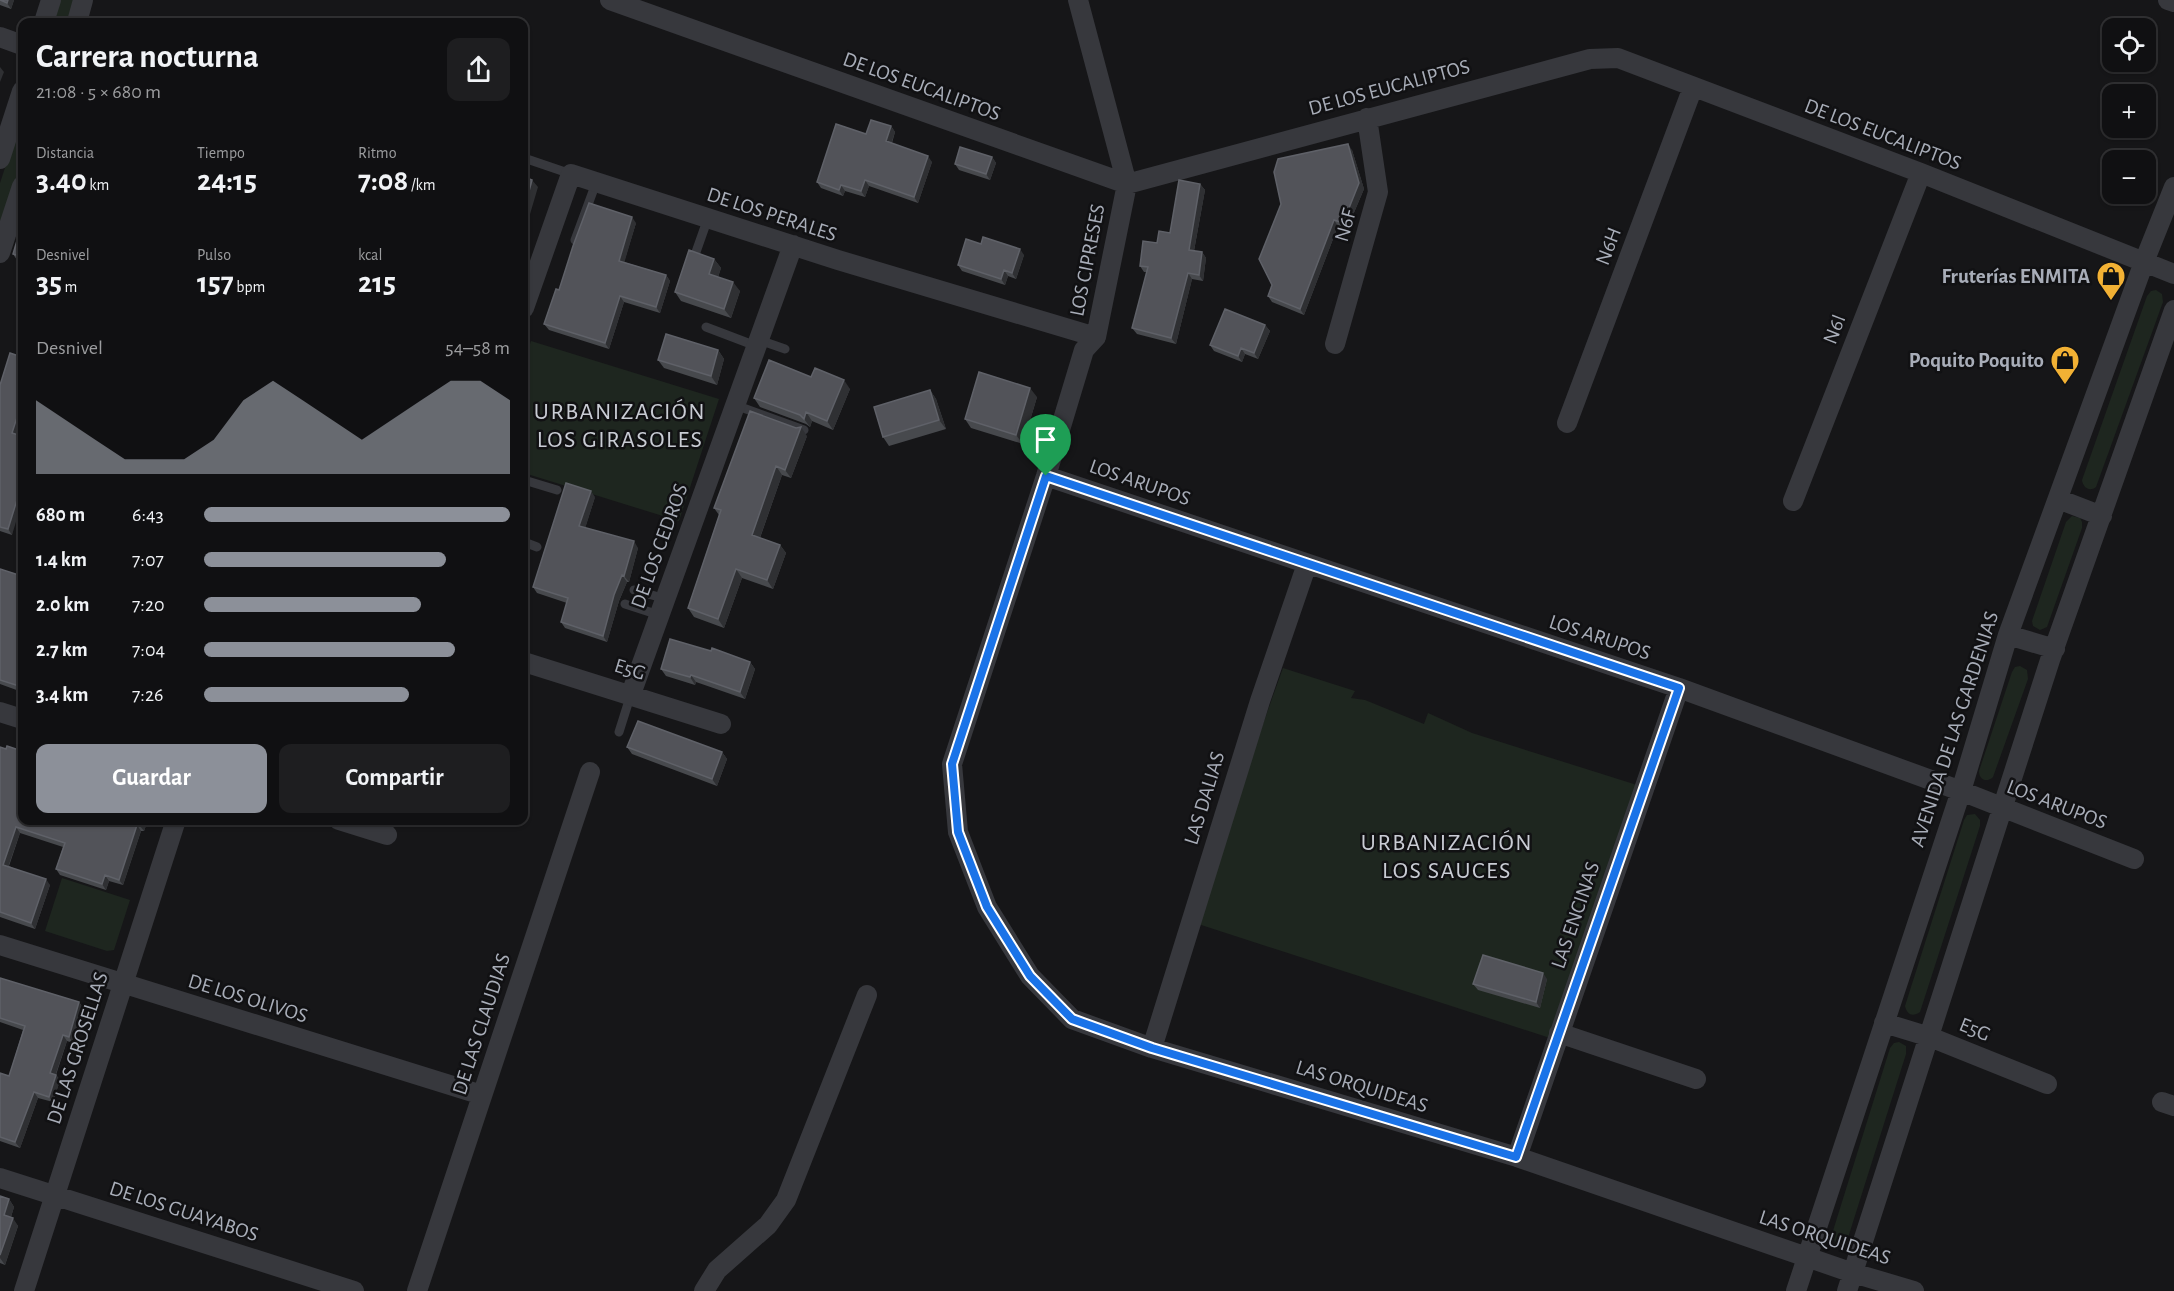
<!DOCTYPE html>
<html lang="es">
<head>
<meta charset="utf-8">
<style>
	:root { --surface:#101012; --page:#1e1e20; --text:#f1f3f6; --muted:#9c9d9f; --line:#303032; --accent:#8c9099 }
	body { margin:0; font-family:"Alegreya Sans",sans-serif; background:var(--page); color:var(--text); height:100vh; display:flex; flex-direction:column; font-size:22px; white-space:nowrap }
	* { box-sizing:border-box; margin:0 }
	p { font-size:20px; color:var(--muted) }
	.icon { flex:none; width:33px; height:33px; fill:none; stroke:currentColor; stroke-width:2; stroke-linecap:round; stroke-linejoin:round }
	.map { position:relative; flex:1; overflow:hidden }
	.side { position:absolute; left:18px; top:18px; width:510px; height:807px; display:flex; flex-direction:column; background:var(--surface); border-radius:12px; box-shadow:0 2px 4px #0004,0 0 0 2px var(--line) }
	.side>* { flex:none }
	.controls { position:absolute; left:2102px; top:18px; display:grid; gap:12px }
	.controls a { display:grid; place-items:center; width:54px; height:54px; border-radius:12px; background:var(--surface); box-shadow:0 2px 4px #0004,0 0 0 2px var(--line); font-size:30px }
	.pin { position:absolute; display:grid; place-items:center; width:51px; height:51px; color:#fff; margin:-62px -26px; border-radius:50% 50% 50% 0; rotate:-45deg; box-shadow:0 0 6px #0007 }
	.pin .icon { rotate:45deg }
	.round { display:grid; place-items:center; flex:none; width:63px; height:63px; border-radius:12px; background:var(--page) }
	.overview { display:flex; align-items:center; justify-content:space-between; height:102px; padding:0 18px }
	h1 { font-size:33px; font-weight:600; line-height:45px }
	.stats { display:grid; grid-template-columns:repeat(3,1fr); gap:9px; height:102px; padding:6px 18px }
	.stats div { display:grid; align-content:center }
	.stats b { font-size:30px; font-weight:600 }
	.stats small { font-size:16px; font-weight:400 }
	.stats p { font-size:16px }
	.chart { height:168px; padding:12px 18px }
	.chart p { display:flex; justify-content:space-between }
	.chart svg { width:100%; height:108px; margin-top:6px; fill:var(--accent); opacity:.7 }
	.button { display:flex; gap:12px; margin-top:auto; padding:12px 18px }
	.button a { flex:1; height:69px; border-radius:12px; background:var(--accent); color:#fff; font-size:24px; font-weight:600; line-height:69px; text-align:center }
	.button a+a { background:var(--page); color:var(--text) }
	ul { padding:0 18px; list-style:none; font-size:20px }
	li { display:grid; grid-template-columns:96px 72px 1fr; align-items:center; height:45px }
	li i { height:15px; border-radius:8px; background:var(--accent) }
	.map>svg:first-child { display:block }
	.green { fill:#1e261f }
	.lines { fill:none; stroke-linecap:round; stroke-linejoin:round }
	.service { stroke:#37383d; stroke-width:9 }
	.minor { stroke:#37383d; stroke-width:20 }
	.wall { fill:#47494d }
	.shaded-wall { fill:#2f3033 }
	.building { fill:#525359; stroke:#5f6168; stroke-width:1.5 }
	.route-casing { stroke:#fff; stroke-width:12 }
	.route { stroke:#1a73e8; stroke-width:8 }
	.labels { text-anchor:middle; stroke-width:5; stroke-linejoin:round; paint-order:stroke }
	.street-label { font-size:21px; fill:#a8adb8; stroke:#111113 }
	.poi-label { font-size:21px; font-weight:bold; fill:#a8adb8; stroke:#111113; text-anchor:end }
	.quarter-label { font-size:24px; letter-spacing:1.5px; fill:#c9ccd4; stroke:#111113 }
</style>
</head>
<body>
<div class="map">
<svg width="2174" height="1291" viewBox="0 0 2174 1291">
	<rect width="100%" height="100%" fill="#161618"/>
	<!-- green -->
	<path class="green" d="M 58,0 L 75,0 L 68,22 L 51,22 Z
		M 22,116 L 22,168 L 0,234 L 0,183 Z
		M 2156,290 L 2162,294 L 2163,302 L 2096,487 C 2090,492 2083,488 2082,480 L 2147,296 L 2151,291 Z
		M 531,341 L 719,399 L 679,521 L 524,473 L 524,362 Z
		M 2072,516 L 2080,518 L 2082,522 L 2082,528 L 2047,627 L 2040,630 L 2033,626 L 2032,621 L 2066,522 Z
		M 2020,666 L 2027,670 L 2028,679 L 1993,777 C 1987,783 1979,780 1979,771 L 2012,672 L 2015,667 Z
		M 1283,668 L 1355,691 L 1351,698 L 1365,700 L 1424,724 L 1428,713 L 1472,733 L 1637,785 L 1550,1038 L 1192,922 Z
		M 1975,814 L 1980,820 L 1980,826 L 1920,1012 C 1913,1017 1907,1015 1905,1006 L 1964,820 L 1967,815 Z
		M 62,878 L 130,900 L 114,950 L 107,951 L 45,931 Z
		M 1899,1042 L 1906,1046 L 1906,1054 L 1847,1241 L 1839,1244 L 1835,1242 L 1832,1234 L 1890,1048 L 1894,1043 Z"/>
	<g class="lines">
		<!-- service -->
		<path class="service" d="M 524,158 L 571,174
			M 575,240 L 596,183
			M 696,252 L 708,218
			M 706,327 L 756,346
			M 759,340 L 785,349
			M 735,405 L 804,430
			M 524,480 L 557,490
			M 524,542 L 537,547
			M 634,590 L 666,599
			M 625,604 L 659,615
			M 619,732 L 631,694"/>
		<!-- minor -->
		<path class="minor" d="M 610,0 L 1127,184 L 1590,59 L 1618,58 L 1921,173 L 2174,274
			M 1078,0 L 1127,184 L 1096,337 L 1084,350 L 1046,476 L 952,764 L 958,832 L 987,907 L 1030,976 L 1072,1019 L 1152,1048 L 1517,1157 L 1853,1273 L 1914,1291
			M 2168,0 L 2174,2
			M 44,22 L 51,0
			M 77,22 L 83,0
			M 0,37 L 22,45
			M 0,159 L 22,91
			M 0,253 L 22,186
			M 524,308 L 571,174 L 838,260 L 1096,337
			M 1335,344 L 1378,192 L 1367,118
			M 1567,423 L 1693,87
			M 1046,476 L 1679,688 L 1961,791 L 2134,859
			M 2058,499 L 2102,516
			M 1793,501 L 1921,173
			M 2008,635 L 2055,649
			M 524,662 L 721,724
			M 631,694 L 793,245
			M 0,712 L 22,719
			M 339,820 L 387,835
			M 0,945 L 482,1095
			M 1884,1023 L 1930,1037 L 2047,1084
			M 1559,1033 L 1696,1079
			M 1152,1048 L 1260,701 L 1307,564
			M 2162,1102 L 2174,1106
			M 1517,1157 L 1679,688
			M 0,1178 L 354,1291
			M 24,1291 L 176,820
			M 417,1291 L 590,772
			M 704,1291 L 717,1270 L 768,1225 L 786,1200 L 867,995
			M 1796,1291 L 1961,791 L 2008,635 L 2144,262 L 2174,187
			M 1847,1291 L 2050,660 L 2174,310"/>
	</g>
	<!-- wall -->
	<path class="wall" d="M 0,0 L 14,0 L 11,9 L 0,5 Z
		M 891,126 L 895,132 L 892,143 L 932,162 L 918,203 L 869,186 L 865,197 L 845,191 L 843,196 L 821,188 L 817,182 L 866,134 Z
		M 1352,150 L 1364,189 L 1347,229 L 1338,226 L 1304,315 L 1272,302 L 1268,296 Z
		M 992,157 L 996,163 L 990,180 L 959,170 L 955,164 Z
		M 1200,184 L 1205,190 L 1194,251 L 1202,252 L 1206,258 L 1203,281 L 1192,279 L 1176,344 L 1137,334 L 1132,328 L 1147,272 L 1144,272 L 1140,266 L 1157,243 L 1170,233 Z
		M 636,223 L 624,262 L 666,275 L 670,281 L 660,313 L 624,302 L 609,349 L 549,330 L 544,324 L 559,290 Z
		M 22,224 L 22,261 L 17,260 L 13,254 Z
		M 981,244 L 1024,255 L 1016,279 L 1008,276 L 1005,285 L 962,271 L 958,265 Z
		M 714,259 L 721,268 L 718,277 L 740,291 L 731,318 L 681,301 L 675,292 Z
		M 22,267 L 22,290 L 17,284 Z
		M 1265,325 L 1270,331 L 1258,359 L 1245,354 L 1242,362 L 1214,351 L 1210,345 Z
		M 718,350 L 724,359 L 717,385 L 664,368 L 658,360 Z
		M 811,377 L 850,389 L 833,430 L 812,421 L 810,427 L 806,424 L 760,407 L 754,398 Z
		M 0,385 L 18,435 L 12,535 L 0,531 Z
		M 930,390 L 936,399 L 946,429 L 889,446 L 883,437 Z
		M 1037,397 L 1023,444 L 971,428 L 965,419 Z
		M 807,436 L 791,478 L 782,475 L 760,538 L 780,545 L 786,553 L 773,589 L 742,578 L 724,628 L 694,617 L 688,608 L 719,515 L 714,508 Z
		M 595,497 L 585,528 L 638,548 L 629,582 L 627,582 L 619,601 L 607,642 L 565,628 L 561,622 L 567,603 L 537,593 L 533,587 Z
		M 0,569 L 22,576 L 22,692 L 0,684 Z
		M 711,651 L 750,662 L 755,669 L 745,699 L 696,682 L 695,685 L 666,676 L 661,669 Z
		M 0,747 L 22,820 L 148,820 L 144,831 L 141,831 L 123,885 L 109,881 L 106,890 L 60,875 L 56,869 L 63,847 L 20,833 L 9,866 L 50,885 L 35,929 L 0,917 Z
		M 627,747 L 722,752 L 727,759 L 717,786 L 632,754 Z
		M 0,978 L 79,1002 L 83,1008 L 73,1043 L 67,1041 L 56,1075 L 60,1080 L 53,1102 L 38,1098 L 20,1148 L 0,1141 L 0,1073 L 9,1076 L 23,1030 L 0,1022 Z
		M 1547,979 L 1540,1008 L 1478,990 L 1473,984 Z
		M 0,1196 L 9,1199 L 14,1207 L 11,1217 L 18,1226 L 5,1265 L 0,1263 Z"/>
	<!-- shaded-wall -->
	<path class="shaded-wall" d="M 8,0 L 14,0 L 11,9 L 7,3 Z
		M 0,67 L 4,72 L 0,82 Z
		M 891,126 L 895,132 L 890,147 L 886,141 Z
		M 1348,144 L 1352,150 L 1364,189 L 1347,229 L 1343,223 Z
		M 928,156 L 932,162 L 918,203 L 914,197 Z
		M 992,157 L 996,163 L 990,180 L 986,174 Z
		M 532,180 L 538,187 L 528,221 L 524,215 L 524,210 Z
		M 865,180 L 869,186 L 865,197 L 861,191 Z
		M 1200,184 L 1205,190 L 1193,256 L 1189,250 Z
		M 841,185 L 845,191 L 843,196 L 839,190 Z
		M 632,217 L 636,223 L 623,267 L 619,261 Z
		M 1334,220 L 1338,226 L 1304,315 L 1300,309 Z
		M 1020,249 L 1024,255 L 1016,279 L 1012,273 Z
		M 1202,252 L 1206,258 L 1203,281 L 1199,275 Z
		M 714,259 L 721,268 L 716,283 L 709,274 Z
		M 1004,270 L 1008,276 L 1005,285 L 1001,279 Z
		M 1188,273 L 1192,279 L 1176,344 L 1171,338 Z
		M 666,275 L 670,281 L 660,313 L 656,307 Z
		M 733,282 L 740,291 L 731,318 L 724,309 Z
		M 620,296 L 624,302 L 609,349 L 605,343 Z
		M 1265,325 L 1270,331 L 1258,359 L 1254,353 Z
		M 1241,348 L 1245,354 L 1242,362 L 1238,356 Z
		M 718,350 L 724,359 L 717,385 L 711,376 Z
		M 844,380 L 850,389 L 833,430 L 827,421 Z
		M 1030,388 L 1037,397 L 1023,444 L 1016,435 Z
		M 930,390 L 936,399 L 946,429 L 939,420 Z
		M 22,402 L 22,420 L 17,439 L 12,433 Z
		M 806,412 L 812,421 L 810,427 L 804,419 Z
		M 801,427 L 807,436 L 791,478 L 785,470 Z
		M 776,466 L 782,475 L 758,543 L 752,535 Z
		M 22,484 L 22,502 L 12,535 L 8,529 Z
		M 591,491 L 595,497 L 584,532 L 579,526 Z
		M 634,541 L 638,548 L 629,582 L 624,576 Z
		M 780,545 L 786,553 L 773,589 L 767,580 Z
		M 736,569 L 742,578 L 724,628 L 718,619 Z
		M 622,575 L 627,582 L 619,601 L 607,642 L 603,636 L 614,595 Z
		M 750,662 L 755,669 L 745,699 L 740,692 Z
		M 691,675 L 696,682 L 695,685 L 690,677 Z
		M 722,752 L 727,759 L 717,786 L 712,779 Z
		M 142,820 L 148,820 L 144,831 L 140,826 Z
		M 137,825 L 141,831 L 123,885 L 119,880 Z
		M 16,827 L 20,833 L 7,870 L 3,865 Z
		M 105,875 L 109,881 L 106,890 L 102,884 Z
		M 46,879 L 50,885 L 35,929 L 31,923 Z
		M 1543,973 L 1547,979 L 1540,1008 L 1536,1002 Z
		M 79,1002 L 83,1008 L 73,1043 L 69,1037 Z
		M 63,1035 L 67,1041 L 54,1079 L 50,1073 Z
		M 56,1075 L 60,1080 L 53,1102 L 49,1097 Z
		M 34,1092 L 38,1098 L 20,1148 L 15,1142 Z
		M 9,1199 L 14,1207 L 9,1223 L 4,1215 Z
		M 13,1218 L 18,1226 L 5,1265 L 0,1258 L 0,1255 Z"/>
	<!-- building -->
	<path class="building" d="M 0,0 L 8,0 L 7,3 Z
		M 871,120 L 891,126 L 886,141 L 928,156 L 914,197 L 865,180 L 861,191 L 841,185 L 839,190 L 817,182 L 836,124 L 866,134 Z
		M 1348,144 L 1359,183 L 1343,223 L 1334,220 L 1300,309 L 1268,296 L 1272,285 L 1259,259 L 1281,204 L 1274,172 L 1278,159 Z
		M 960,147 L 992,157 L 986,174 L 955,164 Z
		M 524,177 L 532,180 L 524,210 Z
		M 1179,180 L 1200,184 L 1189,250 L 1202,252 L 1199,275 L 1188,273 L 1171,338 L 1132,328 L 1148,267 L 1140,266 L 1143,241 L 1157,243 L 1159,231 L 1170,233 Z
		M 589,203 L 632,217 L 619,261 L 666,275 L 656,307 L 620,296 L 605,343 L 544,324 L 556,289 L 559,290 L 573,246 Z
		M 22,224 L 22,257 L 13,254 Z
		M 983,237 L 1020,249 L 1012,273 L 1004,270 L 1001,279 L 958,265 L 966,239 L 981,244 Z
		M 689,250 L 714,259 L 709,274 L 733,282 L 724,309 L 675,292 Z
		M 22,267 L 22,285 L 17,284 Z
		M 1225,309 L 1265,325 L 1254,353 L 1241,348 L 1238,356 L 1210,345 Z
		M 666,334 L 718,350 L 711,376 L 658,360 Z
		M 10,353 L 22,357 L 22,402 L 12,433 L 22,436 L 22,484 L 8,529 L 0,527 L 0,385 Z
		M 769,360 L 811,377 L 815,368 L 844,380 L 827,421 L 806,412 L 804,419 L 800,415 L 754,398 Z
		M 979,372 L 1030,388 L 1016,435 L 965,419 Z
		M 930,390 L 939,420 L 883,437 L 874,407 Z
		M 750,411 L 796,428 L 801,427 L 785,470 L 776,466 L 752,535 L 780,545 L 767,580 L 736,569 L 718,619 L 688,608 L 721,510 L 714,508 Z
		M 566,483 L 591,491 L 579,526 L 634,541 L 624,576 L 622,575 L 614,595 L 603,636 L 561,622 L 568,598 L 533,587 Z
		M 0,569 L 22,576 L 22,687 L 0,680 Z
		M 670,639 L 711,651 L 712,648 L 750,662 L 740,692 L 691,675 L 690,677 L 661,669 Z
		M 638,721 L 722,752 L 712,779 L 627,747 Z
		M 7,746 L 22,751 L 22,820 L 142,820 L 140,826 L 137,825 L 119,880 L 105,875 L 102,884 L 56,869 L 65,843 L 16,827 L 3,865 L 46,879 L 31,923 L 0,912 L 0,747 L 6,749 Z
		M 1483,955 L 1543,973 L 1536,1002 L 1473,984 Z
		M 0,978 L 79,1002 L 69,1037 L 63,1035 L 50,1073 L 56,1075 L 49,1097 L 34,1092 L 15,1142 L 0,1137 L 0,1073 L 9,1076 L 25,1026 L 0,1018 Z
		M 0,1196 L 9,1199 L 4,1215 L 13,1218 L 0,1255 Z"/>
	<g class="lines">
		<!-- route casing -->
		<g class="route-casing">
			<path id="route" d="M 1046,476 L 1679,688 L 1516,1157 L 1152,1048 L 1072,1019 L 1030,976 L 987,907 L 958,832 L 952,764 Z"/>
		</g>
		<!-- route -->
		<use href="#route" class="route"/>
	</g>
	<!-- icons -->
	<defs>
		<g id="shop-pin" transform="scale(1.5)"><path d="M0 17L-7.5 6A9.5 9.5 0 1 1 7.5 6Z" fill="#f2b134" stroke="#111113"/><path d="M-5-2.5h2.3a2.7 3.5 0 0 1 5.4 0H5L5.5 6h-11ZM-1.5-2.5h3a1.5 2.3 0 0 0-3 0Z" fill="#111"/></g>
	</defs>
	<g fill-rule="evenodd">
		<use href="#shop-pin" x="2111" y="276"/>
		<use href="#shop-pin" x="2065" y="360"/>
	</g>
	<g class="labels">
		<!-- street labels -->
		<g class="street-label">
			<text transform="translate(922 86) rotate(20)" y="7">DE LOS EUCALIPTOS</text>
			<text transform="translate(1389 87) rotate(-15)" y="7">DE LOS EUCALIPTOS</text>
			<text transform="translate(1883 134) rotate(21)" y="7">DE LOS EUCALIPTOS</text>
			<text transform="translate(772 214) rotate(18)" y="7">DE LOS PERALES</text>
			<text transform="translate(1345 225) rotate(-74)" y="7">N6F</text>
			<text transform="translate(1608 246) rotate(-69)" y="7">N6H</text>
			<text transform="translate(1087 260) rotate(-79)" y="7">LOS CIPRESES</text>
			<text transform="translate(1834 329) rotate(-69)" y="7">N6I</text>
			<text transform="translate(1140 482) rotate(19)" y="7">LOS ARUPOS</text>
			<text transform="translate(659 546) rotate(-70)" y="7">DE LOS CEDROS</text>
			<text transform="translate(1600 637) rotate(18)" y="7">LOS ARUPOS</text>
			<text transform="translate(630 669) rotate(17)" y="7">E5G</text>
			<text transform="translate(1954 729) rotate(-72)" y="7">AVENIDA DE LAS GARDENIAS</text>
			<text transform="translate(1204 798) rotate(-73)" y="7">LAS DALIAS</text>
			<text transform="translate(2057 804) rotate(21)" y="7">LOS ARUPOS</text>
			<text transform="translate(1575 915) rotate(-71)" y="7">LAS ENCINAS</text>
			<text transform="translate(248 998) rotate(17)" y="7">DE LOS OLIVOS</text>
			<text transform="translate(481 1024) rotate(-72)" y="7">DE LAS CLAUDIAS</text>
			<text transform="translate(1975 1029) rotate(22)" y="7">E5G</text>
			<text transform="translate(77 1048) rotate(-72)" y="7">DE LAS GROSELLAS</text>
			<text transform="translate(1362 1086) rotate(17)" y="7">LAS ORQUIDEAS</text>
			<text transform="translate(184 1211) rotate(18)" y="7">DE LOS GUAYABOS</text>
			<text transform="translate(1825 1237) rotate(18)" y="7">LAS ORQUIDEAS</text>
		</g>
		<!-- poi labels -->
		<g class="poi-label">
			<text x="2090" y="283">Fruterías ENMITA</text>
			<text x="2044" y="367">Poquito Poquito</text>
		</g>
		<!-- quarter labels -->
		<g class="quarter-label">
			<text x="620" y="419">URBANIZACIÓN<tspan x="620" dy="28">LOS GIRASOLES</tspan></text>
			<text x="1447" y="850">URBANIZACIÓN<tspan x="1447" dy="28">LOS SAUCES</tspan></text>
		</g>
	</g>
</svg>
<div class="controls">
<a><svg class="icon" aria-label="locate" viewBox="0 0 24 24"><circle cx="12" cy="12" r="6"/><path d="M12 2v4M12 18v4M2 12h4M18 12h4"/></svg></a>
<a>+</a>
<a>−</a>
</div>
<div class="pin" style="left:1046px;top:476px;background:#1e9e55"><svg class="icon" aria-label="arrive" viewBox="0 0 24 24"><path d="M6 21V4h12l-3 4 3 4H6"/></svg></div>
<section class="side">
<div class="overview"><div><h1>Carrera nocturna</h1><p>21:08 · 5 × 680 m</p></div><a class="round"><svg class="icon" aria-label="share" viewBox="0 0 24 24"><path d="M12 15V3M7 8l5-5 5 5M5 13v7h14v-7"/></svg></a></div>
<div class="stats">
<div><p>Distancia</p><b>3.40<small> km</small></b></div>
<div><p>Tiempo</p><b>24:15</b></div>
<div><p>Ritmo</p><b>7:08<small> /km</small></b></div>
</div>
<div class="stats">
<div><p>Desnivel</p><b>35<small> m</small></b></div>
<div><p>Pulso</p><b>157<small> bpm</small></b></div>
<div><p>kcal</p><b>215</b></div>
</div>
<div class="chart"><p><span>Desnivel</span>54–58 m</p>
<svg viewBox="0 0 160 44" preserveAspectRatio="none"><path d="M0 44V14L10 22L20 30L30 38L40 38L50 38L60 30L70 14L80 6L90 14L100 22L110 30L120 22L130 14L140 6L150 6L160 14V44z"/></svg>
</div>
<ul>
<li><b>680 m</b>6:43<i style="width:100%"></i></li>
<li><b>1.4 km</b>7:07<i style="width:79%"></i></li>
<li><b>2.0 km</b>7:20<i style="width:71%"></i></li>
<li><b>2.7 km</b>7:04<i style="width:82%"></i></li>
<li><b>3.4 km</b>7:26<i style="width:67%"></i></li>
</ul>
<div class="button"><a>Guardar</a><a>Compartir</a></div>
</section>
</div>
</body>
</html>
